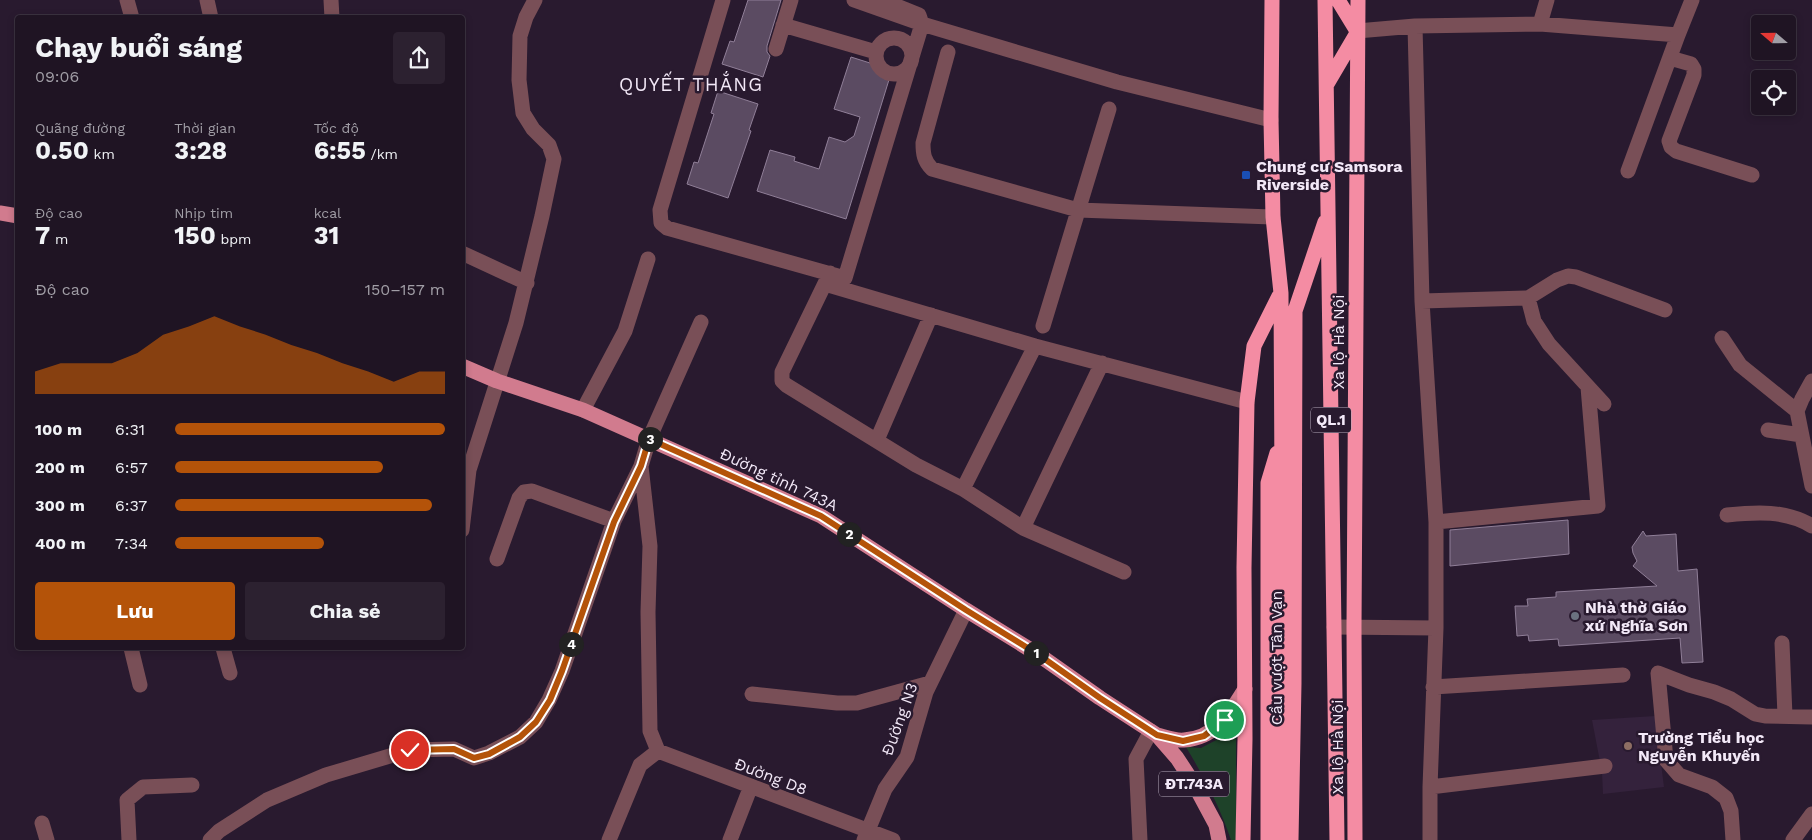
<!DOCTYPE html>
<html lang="vi">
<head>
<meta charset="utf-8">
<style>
	:root { --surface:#1f1423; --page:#2c2130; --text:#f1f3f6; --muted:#a19ea6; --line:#3c3341; --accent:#b45309 }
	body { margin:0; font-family:"Work Sans",sans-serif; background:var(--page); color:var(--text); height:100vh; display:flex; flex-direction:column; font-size:19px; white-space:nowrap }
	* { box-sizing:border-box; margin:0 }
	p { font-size:16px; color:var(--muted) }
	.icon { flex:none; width:28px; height:28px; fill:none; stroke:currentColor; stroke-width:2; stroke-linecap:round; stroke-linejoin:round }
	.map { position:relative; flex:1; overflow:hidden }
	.details { position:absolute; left:15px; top:15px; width:450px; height:635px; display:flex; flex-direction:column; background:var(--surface); border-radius:5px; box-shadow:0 2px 8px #0003,0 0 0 1px var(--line) }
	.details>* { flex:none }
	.needle { width:32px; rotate:290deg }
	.tools { position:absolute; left:1751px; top:15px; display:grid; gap:10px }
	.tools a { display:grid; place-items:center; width:45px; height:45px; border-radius:5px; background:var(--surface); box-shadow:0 2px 8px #0003,0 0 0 1px var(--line); font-size:25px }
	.pin { position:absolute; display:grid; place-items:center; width:42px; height:42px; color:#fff; margin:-21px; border:2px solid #fff; border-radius:50%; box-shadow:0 1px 5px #0007 }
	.km { position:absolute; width:25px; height:25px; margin:-12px; border-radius:50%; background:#222; color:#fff; font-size:14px; line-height:25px; text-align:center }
	.round { display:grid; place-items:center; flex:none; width:52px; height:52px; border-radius:5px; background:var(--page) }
	.head { display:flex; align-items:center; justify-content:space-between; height:85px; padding:0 20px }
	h1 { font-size:28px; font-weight:700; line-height:38px }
	.stats { display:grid; grid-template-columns:repeat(3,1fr); gap:8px; height:85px; padding:5px 20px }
	.stats div { display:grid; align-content:center }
	.stats b { font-size:25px; font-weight:700 }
	.stats small { font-size:14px; font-weight:400 }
	.stats p { font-size:14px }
	.chart { height:140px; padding:10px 20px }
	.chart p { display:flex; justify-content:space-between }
	.chart svg { width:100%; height:90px; margin-top:5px; fill:var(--accent); opacity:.7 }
	.cta { display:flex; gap:10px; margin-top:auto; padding:10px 20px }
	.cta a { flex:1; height:58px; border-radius:5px; background:var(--accent); color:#fff; font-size:20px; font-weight:700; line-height:58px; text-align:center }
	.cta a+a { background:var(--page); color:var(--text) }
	ul { padding:0 20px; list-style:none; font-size:16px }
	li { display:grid; grid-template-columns:80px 60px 1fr; align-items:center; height:38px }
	li i { height:12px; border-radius:6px; background:var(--accent) }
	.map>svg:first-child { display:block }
	.built { fill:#34223c }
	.green { fill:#1e4229 }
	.building { fill:#5b4b62; stroke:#907f98 }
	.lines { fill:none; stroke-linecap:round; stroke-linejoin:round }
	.minor { stroke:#794f57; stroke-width:15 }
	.major { stroke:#d17b8e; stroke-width:15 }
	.highway { stroke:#f48ca3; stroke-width:15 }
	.route-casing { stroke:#fff; stroke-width:10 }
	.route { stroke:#b45309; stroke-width:6 }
	.transit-dot { fill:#1a4fb4; stroke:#291a2f; stroke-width:2 }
	.worship-dot { fill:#6b7280; stroke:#291a2f; stroke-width:2 }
	.education-dot { fill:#8d6e63; stroke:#291a2f; stroke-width:2 }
	.labels { text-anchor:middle; stroke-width:5; stroke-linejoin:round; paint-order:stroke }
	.shield { fill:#291a2f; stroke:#b6abbc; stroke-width:1 }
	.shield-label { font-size:15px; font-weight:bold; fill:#f3e9f8 }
	.poi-label { font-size:16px; font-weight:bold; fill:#f3e9f8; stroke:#291a2f; text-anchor:start }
	.street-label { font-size:16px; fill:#f3e9f8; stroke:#291a2f }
	.quarter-label { font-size:19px; letter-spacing:1px; fill:#f3e9f8; stroke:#291a2f }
</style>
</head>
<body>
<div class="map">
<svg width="1812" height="840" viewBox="0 0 1812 840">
	<rect width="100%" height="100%" fill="#291a2f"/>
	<!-- built -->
	<path class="built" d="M 1655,716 L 1664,787 L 1603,794 L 1602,772 L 1592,720 Z"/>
	<!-- green -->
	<path class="green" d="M 1236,721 L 1236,840 L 1231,840 C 1220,807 1204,777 1186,747 L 1201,748 L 1222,737 Z"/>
	<!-- building -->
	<path class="building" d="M 748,0 L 781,0 L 767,46 L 767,52 L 770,56 L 763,77 L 722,64 L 730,41 L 734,42 Z
		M 851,57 L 892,70 L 846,219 L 757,191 L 770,150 L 795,157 L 794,161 L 819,169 L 829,137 L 845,142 L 854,136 L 860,117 L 834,109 Z
		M 718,91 L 758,104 L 749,130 L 751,131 L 728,198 L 687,184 L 694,162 L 698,163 L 714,114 L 711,113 Z
		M 1568,520 L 1569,554 L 1450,566 L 1450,530 Z
		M 1643,531 L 1646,536 L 1676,534 L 1678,571 L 1697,569 L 1703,662 L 1682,663 L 1680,638 L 1559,646 L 1558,639 L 1529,641 L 1528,635 L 1517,636 L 1515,606 L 1528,606 L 1527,599 L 1556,597 L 1556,592 L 1657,586 L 1633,566 L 1637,561 L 1633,553 L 1632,547 Z"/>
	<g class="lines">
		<!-- minor -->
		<path class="minor" d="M 127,0 L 132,18
			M 207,0 L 211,18
			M 331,0 L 332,18
			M 723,0 L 660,210 L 661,223 L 667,228 L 845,278 L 922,24 L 919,15 L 882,0
			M 854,0 L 922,24 L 1117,82 L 1271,120
			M 1540,24 L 1547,0
			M 783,25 L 876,52
			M 1415,26 L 1422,301 L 1436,522 L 1436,628 L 1430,787 L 1430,840
			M 1357,31 L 1415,26 L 1540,24 L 1678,35 L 1692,0
			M876 56a18 18 0 1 1 36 0a18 18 0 1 1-36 0Z
			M 776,49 L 791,0
			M 948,52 L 923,143 C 923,154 924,161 932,169 L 1078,210 L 1273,217
			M 1670,58 L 1691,64 L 1694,69 L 1694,75 L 1669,141 L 1671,147 L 1676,151 L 1752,175
			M 1628,171 L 1678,35
			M 462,253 L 527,283
			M 830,273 L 782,372 L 782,381 L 786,385 L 916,465 L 963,489 L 1023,528 L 1124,572
			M 825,284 L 1035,346 L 1247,402
			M 1528,298 L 1534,321 L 1549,344 L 1604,404
			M 1422,301 L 1528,298 L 1557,280 L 1568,276 L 1576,277 L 1665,310
			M 1043,326 L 1109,109
			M 1722,338 L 1740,365 L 1797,411
			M 1812,381 L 1802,399 L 1797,411 L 1812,486
			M 583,410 L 625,331 L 648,259
			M 1768,430 L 1801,435
			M 877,440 L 931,315
			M 641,466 L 650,546 L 648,612 L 650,731 L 658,751
			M 963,489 L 1035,346
			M 1727,515 C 1756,512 1786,510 1812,526
			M 1436,522 L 1598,506 L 1588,387
			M 1023,528 L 1102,363
			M 462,530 L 469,470 L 516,323 L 542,216 L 554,159 L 549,145 L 533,129 L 523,113 L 519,80 L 520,36 L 526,17 L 535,0
			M 497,559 L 519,498 L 524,492 L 532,491 L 614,521
			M 1334,627 L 1436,628
			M 1782,643 L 1785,716
			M 131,648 L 140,685
			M 223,648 L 230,673
			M 1433,687 L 1623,675
			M 752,694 L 837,703 L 857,703 L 930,683
			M 1430,787 L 1605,766
			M 42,823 L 47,840
			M 129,840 L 127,800 L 143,787 L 192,785
			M 210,840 L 219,831 L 267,800 L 326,775 L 410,750 L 454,749 L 474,758 L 489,753 L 520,737 L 536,722 L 549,700 L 562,671 L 614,521 L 641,466 L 649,439 L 701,322
			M 609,840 L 640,765 L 658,751 L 893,840
			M 730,840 L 751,786
			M 864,840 L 885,789 L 907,757 L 926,692 L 966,610
			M 1140,840 L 1136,759 L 1151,731
			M 1733,840 L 1731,811 L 1726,798 L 1712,787 L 1679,775 L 1666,760 L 1658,673 L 1689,685 L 1714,692 L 1731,699 L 1755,714 L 1765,716 L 1812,717
			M 1793,840 L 1812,814"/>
		<!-- major -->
		<path class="major" d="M 0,213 L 18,216
			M 462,366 L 497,381 L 583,410 L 821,516 L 966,610 L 1039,655 L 1100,698 L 1157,735 L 1177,758 L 1194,784 L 1216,825 L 1219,840
			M 1157,735 C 1165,737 1176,741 1184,740 C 1216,738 1230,713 1245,689"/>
		<!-- highway -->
		<path class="highway" d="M 1272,0 L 1271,120 L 1273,217 L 1281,293 L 1282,486 L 1281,840
			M 1325,0 L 1337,840
			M 1338,0 L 1357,31
			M 1327,84 L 1357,33
			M 1243,840 L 1245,739 L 1244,568 L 1247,402 L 1254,346 L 1279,296
			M 1268,840 L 1268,483 L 1277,453
			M 1291,840 L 1294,683 L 1295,311 L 1325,222
			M 1355,840 L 1354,627 L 1358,0"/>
	</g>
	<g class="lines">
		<!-- route casing -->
		<g class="route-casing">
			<path id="route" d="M 410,750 L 454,749 L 474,758 L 489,754 L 520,737 L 536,722 L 550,700 L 562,671 L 614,522 L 641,466 L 649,439 L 821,516 L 966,610 L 1039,655 L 1100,698 L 1157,735 L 1183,741 L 1204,736 L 1225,720"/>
		</g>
		<!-- route -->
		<use href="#route" class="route"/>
	</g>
	<!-- markers -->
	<rect class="transit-dot" x="1241" y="170" width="10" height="10" rx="2.5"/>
	<circle class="worship-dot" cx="1575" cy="616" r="5"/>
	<circle class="education-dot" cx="1628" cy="746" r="5"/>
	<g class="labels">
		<!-- shield labels -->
		<g class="shield">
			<rect x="1311" y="407.5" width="40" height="25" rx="4"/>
			<rect x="1159" y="771.5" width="70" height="25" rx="4"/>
		</g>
		<g class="shield-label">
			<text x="1331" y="425">QL.1</text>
			<text x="1194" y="789">ĐT.743A</text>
		</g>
		<!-- poi labels -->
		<g class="poi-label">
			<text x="1256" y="172">Chung cư Samsora<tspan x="1256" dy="18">Riverside</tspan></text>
			<text x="1585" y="613">Nhà thờ Giáo<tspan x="1585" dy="18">xứ Nghĩa Sơn</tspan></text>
			<text x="1638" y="743">Trường Tiểu học<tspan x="1638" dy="18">Nguyễn Khuyến</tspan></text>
		</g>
		<!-- street labels -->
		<g class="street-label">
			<text transform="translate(1338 342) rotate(-90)" y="6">Xa lộ Hà Nội</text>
			<text transform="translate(779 479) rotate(25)" y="6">Đường tỉnh 743A</text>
			<text transform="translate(1276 658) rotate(-90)" y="6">Cầu vượt Tân Vạn</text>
			<text transform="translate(899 719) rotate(-70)" y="6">Đường N3</text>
			<text transform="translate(1337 747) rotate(-90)" y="6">Xa lộ Hà Nội</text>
			<text transform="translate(771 776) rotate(21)" y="6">Đường D8</text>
		</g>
		<!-- quarter labels -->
		<g class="quarter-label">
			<text x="691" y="91">QUYẾT THẮNG</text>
		</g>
	</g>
</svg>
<div class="tools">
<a><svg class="needle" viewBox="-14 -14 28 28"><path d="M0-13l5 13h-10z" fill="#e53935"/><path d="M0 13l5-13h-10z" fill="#a19ea6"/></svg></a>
<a><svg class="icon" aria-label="locate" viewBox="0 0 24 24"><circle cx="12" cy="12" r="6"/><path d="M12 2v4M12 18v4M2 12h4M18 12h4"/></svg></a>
</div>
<div class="pin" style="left:1225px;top:720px;background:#1e9e55"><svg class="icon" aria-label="arrive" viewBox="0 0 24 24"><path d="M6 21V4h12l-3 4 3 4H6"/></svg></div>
<div class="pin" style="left:410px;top:750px;background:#d93025"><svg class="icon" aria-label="check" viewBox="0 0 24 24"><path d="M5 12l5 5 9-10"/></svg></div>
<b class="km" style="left:1036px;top:653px">1</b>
<b class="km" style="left:849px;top:534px">2</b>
<b class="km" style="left:650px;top:439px">3</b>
<b class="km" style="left:571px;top:644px">4</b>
<section class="details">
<div class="head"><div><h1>Chạy buổi sáng</h1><p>09:06</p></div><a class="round"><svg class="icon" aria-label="share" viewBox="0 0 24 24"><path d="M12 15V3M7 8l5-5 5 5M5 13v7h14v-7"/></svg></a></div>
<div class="stats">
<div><p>Quãng đường</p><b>0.50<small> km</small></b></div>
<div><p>Thời gian</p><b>3:28</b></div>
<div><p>Tốc độ</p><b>6:55<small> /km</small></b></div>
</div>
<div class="stats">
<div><p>Độ cao</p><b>7<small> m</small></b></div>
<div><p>Nhịp tim</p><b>150<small> bpm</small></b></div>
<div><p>kcal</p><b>31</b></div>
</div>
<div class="chart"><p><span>Độ cao</span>150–157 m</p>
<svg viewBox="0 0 160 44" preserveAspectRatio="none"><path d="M0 44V33L10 29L20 29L30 29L40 24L50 15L60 11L70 6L80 11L90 15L100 20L110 24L120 29L130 33L140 38L150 33L160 33V44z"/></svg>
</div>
<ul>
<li><b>100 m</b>6:31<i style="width:100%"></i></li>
<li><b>200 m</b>6:57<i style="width:77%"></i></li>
<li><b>300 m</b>6:37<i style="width:95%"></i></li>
<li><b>400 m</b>7:34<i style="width:55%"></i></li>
</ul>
<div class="cta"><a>Lưu</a><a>Chia sẻ</a></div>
</section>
</div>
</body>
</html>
